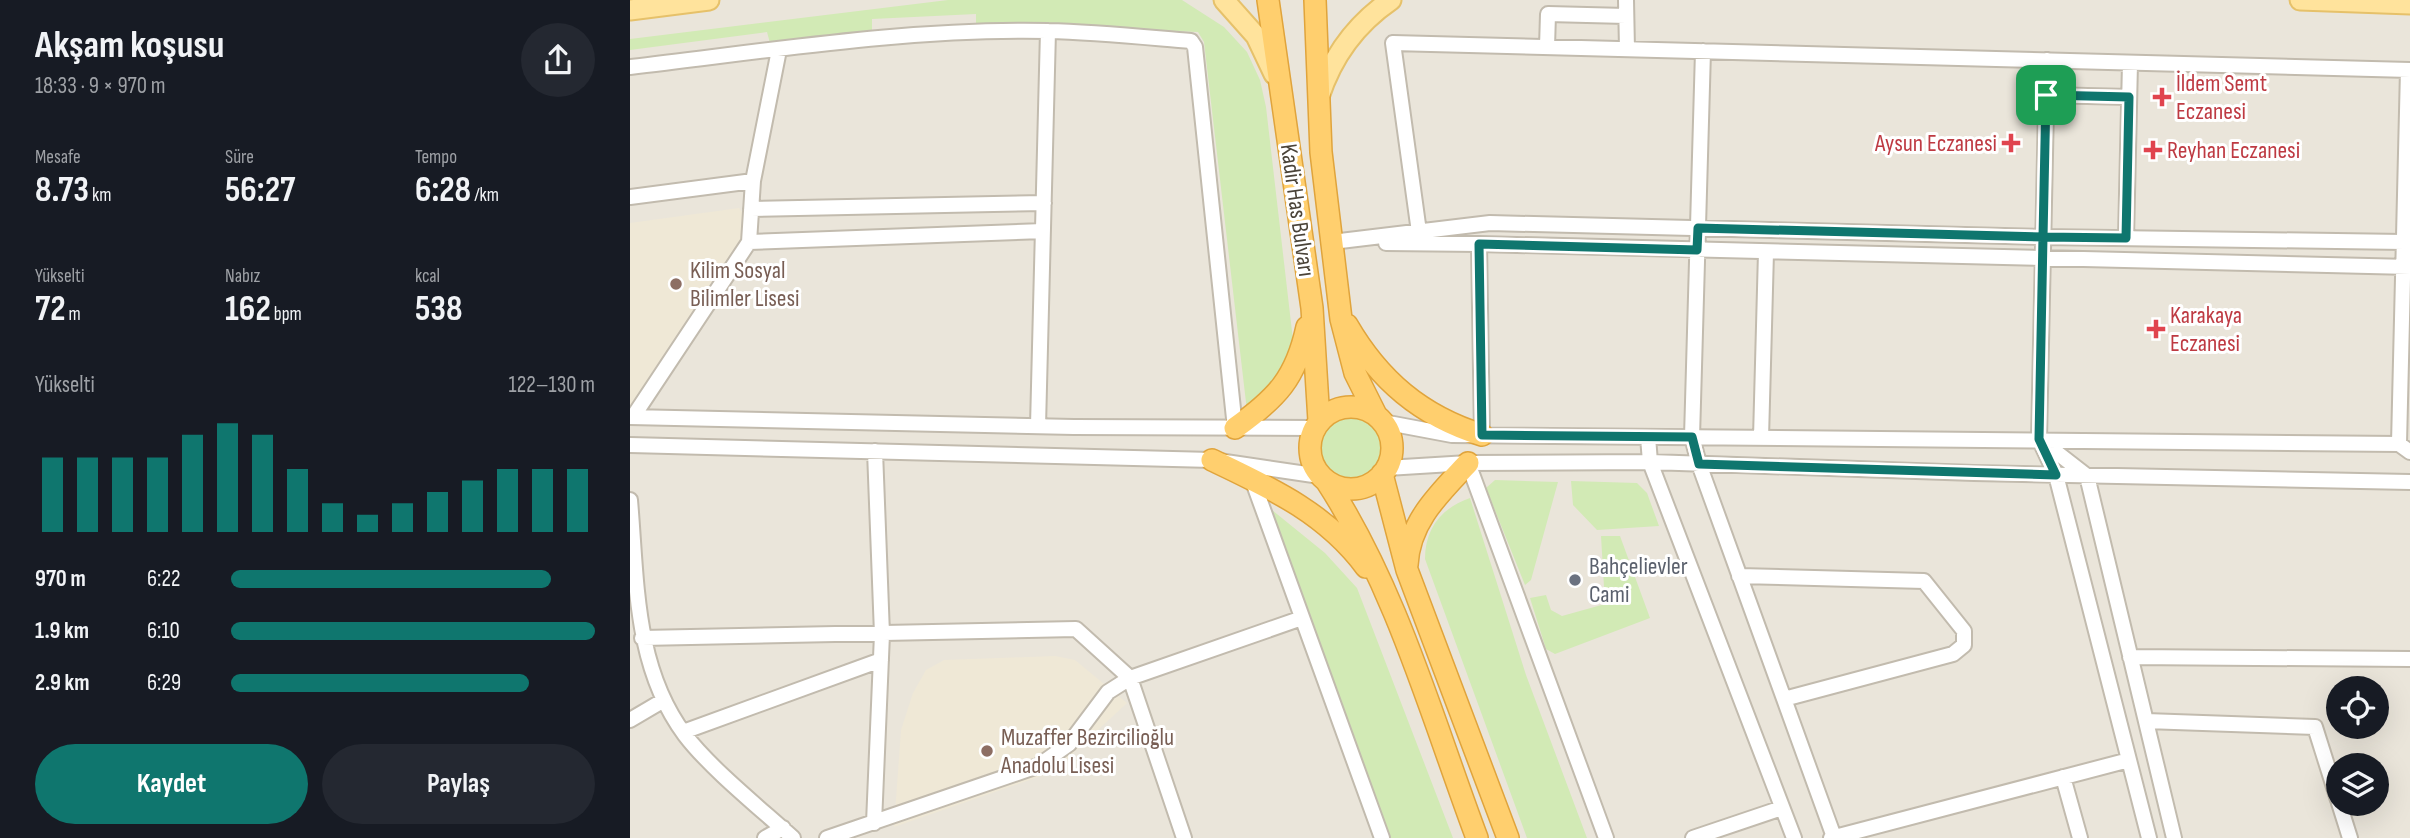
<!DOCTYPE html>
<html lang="tr">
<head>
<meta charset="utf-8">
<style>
	:root { --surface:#171b24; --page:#242831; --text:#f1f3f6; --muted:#9ea1a6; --accent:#0f766e }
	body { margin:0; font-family:"Sofia Sans Condensed",sans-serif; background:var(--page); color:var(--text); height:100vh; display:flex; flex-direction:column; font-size:26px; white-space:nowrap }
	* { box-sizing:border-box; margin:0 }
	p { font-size:23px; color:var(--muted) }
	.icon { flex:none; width:38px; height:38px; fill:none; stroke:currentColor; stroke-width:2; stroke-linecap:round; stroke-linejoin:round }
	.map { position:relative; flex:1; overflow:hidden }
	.panel { display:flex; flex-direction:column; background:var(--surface); width:630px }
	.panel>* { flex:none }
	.controls { position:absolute; left:1696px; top:676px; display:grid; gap:14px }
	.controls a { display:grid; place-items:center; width:63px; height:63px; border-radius:50%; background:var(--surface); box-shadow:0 7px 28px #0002; font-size:35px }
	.pin { position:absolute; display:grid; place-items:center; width:60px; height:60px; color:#fff; margin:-30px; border-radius:14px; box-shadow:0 4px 10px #0006 }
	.round { display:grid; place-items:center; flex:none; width:74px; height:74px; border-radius:37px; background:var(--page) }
	.head { display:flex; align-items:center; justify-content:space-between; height:119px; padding:0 35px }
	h1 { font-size:38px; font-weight:700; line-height:52px }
	.stats { display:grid; grid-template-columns:repeat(3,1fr); gap:10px; height:119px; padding:7px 35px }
	.stats div { display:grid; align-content:center }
	.stats b { font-size:35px; font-weight:700 }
	.stats small { font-size:19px; font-weight:400 }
	.stats p { font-size:19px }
	.chart { height:196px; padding:14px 35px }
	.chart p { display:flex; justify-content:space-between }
	.chart svg { width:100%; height:126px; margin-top:7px; stroke:var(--accent); stroke-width:6 }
	.cta { display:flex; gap:14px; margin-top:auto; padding:14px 35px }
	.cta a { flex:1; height:80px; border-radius:42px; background:var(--accent); color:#fff; font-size:28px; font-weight:700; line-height:80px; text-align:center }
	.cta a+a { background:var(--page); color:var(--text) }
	ul { padding:0 35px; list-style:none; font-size:23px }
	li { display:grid; grid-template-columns:112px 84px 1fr; align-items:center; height:52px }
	li i { height:18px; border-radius:9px; background:var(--accent) }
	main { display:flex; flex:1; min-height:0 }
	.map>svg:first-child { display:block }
	.residential { fill:#eae5da; fill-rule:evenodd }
	.education { fill:#efe8d6 }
	.green { fill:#d2eab5 }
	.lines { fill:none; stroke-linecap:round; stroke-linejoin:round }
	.minor-casing { stroke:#c2bbae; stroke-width:18 }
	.major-casing { stroke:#e6c16a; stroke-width:23 }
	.highway-casing { stroke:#e0a43c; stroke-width:24 }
	.minor { stroke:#fff; stroke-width:14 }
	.major { stroke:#ffe39c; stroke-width:19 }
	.highway { stroke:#ffcf6e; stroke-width:21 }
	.route-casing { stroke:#fff; stroke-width:14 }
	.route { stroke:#0f766e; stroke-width:9 }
	.health-dot { fill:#e0444e; stroke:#fff; stroke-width:2.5 }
	.education-dot { fill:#8d6e63; stroke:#fff; stroke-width:2.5 }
	.worship-dot { fill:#6b7280; stroke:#fff; stroke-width:2.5 }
	.labels { text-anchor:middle; stroke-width:6; stroke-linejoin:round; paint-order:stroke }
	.health-label { font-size:24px; fill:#be3a42; stroke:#fff; text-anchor:start }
	.street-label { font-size:24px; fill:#4b4439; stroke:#fff }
	.education-label { font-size:24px; fill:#785e54; stroke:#fff; text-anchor:start }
	.worship-label { font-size:24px; fill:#5b616d; stroke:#fff; text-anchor:start }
</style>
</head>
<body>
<main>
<section class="panel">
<div class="head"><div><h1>Akşam koşusu</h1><p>18:33 · 9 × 970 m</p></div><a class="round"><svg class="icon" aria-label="share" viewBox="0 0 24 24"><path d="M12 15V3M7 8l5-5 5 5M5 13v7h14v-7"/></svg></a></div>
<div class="stats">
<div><p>Mesafe</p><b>8.73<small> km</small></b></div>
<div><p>Süre</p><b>56:27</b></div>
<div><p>Tempo</p><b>6:28<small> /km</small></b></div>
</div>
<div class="stats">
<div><p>Yükselti</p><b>72<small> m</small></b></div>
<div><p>Nabız</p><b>162<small> bpm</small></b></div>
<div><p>kcal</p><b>538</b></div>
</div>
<div class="chart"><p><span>Yükselti</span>122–130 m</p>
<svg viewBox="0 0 160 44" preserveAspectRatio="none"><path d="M5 44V18M15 44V18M25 44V18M35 44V18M45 44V10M55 44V6M65 44V10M75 44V22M85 44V34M95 44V38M105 44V34M115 44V30M125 44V26M135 44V22M145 44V22M155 44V22"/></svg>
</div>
<ul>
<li><b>970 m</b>6:22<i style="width:88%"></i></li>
<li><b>1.9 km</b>6:10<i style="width:100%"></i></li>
<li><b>2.9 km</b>6:29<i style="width:82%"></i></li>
</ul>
<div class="cta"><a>Kaydet</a><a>Paylaş</a></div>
</section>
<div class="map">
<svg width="1780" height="838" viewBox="0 0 1780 838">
	<rect width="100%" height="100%" fill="#f6f3ec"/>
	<!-- residential -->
	<path class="residential" d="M 0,0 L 1780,0 L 1780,838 L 0,838 ZM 1708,688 L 1746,688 L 1746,726 L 1708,726 ZM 1708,765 L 1746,765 L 1746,803 L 1708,803 Z"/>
	<!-- education -->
	<path class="education" d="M 109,208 L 118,220 L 112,253 L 0,411 L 0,223 Z
		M 425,656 L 445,660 L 497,703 L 423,772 L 264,827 L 271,730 L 283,693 L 296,670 L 314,660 Z"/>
	<!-- green -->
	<path class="green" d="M 318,0 L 552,0 L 594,27 L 617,52 L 630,80 L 636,107 L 663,340 L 656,367 L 617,411 L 574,42 L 568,32 L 346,23 L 346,14 L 242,19 L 242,33 L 140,43 L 137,32 L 0,50 L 0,39 Z
		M690 448a31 31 0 1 1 62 0a31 31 0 1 1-62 0Z
		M 865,480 L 928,482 L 901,580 L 895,585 L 856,488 Z
		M 941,481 L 1007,483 L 1017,493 L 1029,526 L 967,530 L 943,505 Z
		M 840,498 L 896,675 L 957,838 L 897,838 L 795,559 C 795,529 811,508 840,498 Z
		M 642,510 L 695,553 L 727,588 L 823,838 L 759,838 Z
		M 971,536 L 990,536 L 1020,618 L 925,654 L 916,649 L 900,598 L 916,595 L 921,610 L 932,616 L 975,604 Z"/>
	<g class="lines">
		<!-- minor casing -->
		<g class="minor-casing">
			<path id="minor" d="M 996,0 L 997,49
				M 917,47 L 918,14 L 996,16
				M 1073,51 L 1062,437 L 1069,464 L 1204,837
				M 1417,60 L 1409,439 L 1426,475 L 1519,838
				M 0,67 C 138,51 279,28 418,31 C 465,32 513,37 561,41 L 565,47 L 605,428
				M 1416,95 L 1499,97
				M 0,197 L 123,181
				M 121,209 L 414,203
				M 789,232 L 763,43 L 1780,70
				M 1496,238 L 1500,63
				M 119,242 L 413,231
				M 702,242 L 860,223 L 1413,237 L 1774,242
				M 756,243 L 849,244
				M 0,417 L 444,427 L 684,428
				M 3,417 L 119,242 L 123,181 L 149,50
				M 753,422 L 822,435 L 1769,444 L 1780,452
				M 408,426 L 418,31
				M 852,435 L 849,244 L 1780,267
				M 1018,437 L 1020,462 L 1164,838
				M 1131,438 L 1136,252
				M 1412,441 L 1457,476 L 1544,838
				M 1769,444 L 1778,70
				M 0,445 L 582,460 L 690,476
				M 838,463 L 976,838
				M 757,468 L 838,463 L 1020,462 L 1344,473 L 1780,482
				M 622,479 L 752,838
				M 0,500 C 7,580 4,667 55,735 C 80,768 131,809 163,838
				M 1109,576 L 1294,581 L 1334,631 L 1334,645 L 1323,654 L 1154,699
				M 12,638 L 446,629 L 500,678 L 554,838
				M 1500,657 L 1780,659
				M 0,720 L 34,700
				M 1516,721 L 1685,727 L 1708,800
				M 53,732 L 251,660
				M 1433,777 L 1450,838
				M 1709,803 L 1720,838
				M 244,823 L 252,634 L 245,451
				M 135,838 L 153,828
				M 197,838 L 408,766 L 439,744 L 478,692 L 500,678 L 672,618
				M 1063,838 L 1152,808
				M 1201,838 L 1499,760"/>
		</g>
		<!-- major casing -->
		<g class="major-casing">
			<path id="major" d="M 594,0 L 626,36 L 644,74
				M 1670,0 L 1780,4
				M 0,10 L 79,0
				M 689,97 C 702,57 726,24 761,0"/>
		</g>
		<!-- highway casing -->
		<g class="highway-casing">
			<path id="highway" d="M 638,0 L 682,308 L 689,421
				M 685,0 L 691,152 L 711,319 L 725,373 L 746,415
				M 717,325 C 749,380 791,416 852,435
				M680 448a41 41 0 1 1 82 0a41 41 0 1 1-82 0Z
				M 605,428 C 647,398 666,378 677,327
				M 582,460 C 641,488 696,513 736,567
				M 752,474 L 777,570 L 878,838
				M 697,482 C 767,590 802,718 847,838
				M 777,565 C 779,521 810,493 838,463"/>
		</g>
		<!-- minor -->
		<use href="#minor" class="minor"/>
		<!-- major -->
		<use href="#major" class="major"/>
		<!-- highway -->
		<use href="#highway" class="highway"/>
	</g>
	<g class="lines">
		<!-- route casing -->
		<g class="route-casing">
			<path id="route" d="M 1416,95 L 1413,237 L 1068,228 L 1067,250 L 849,244 L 852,435 L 1062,437 L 1069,464 L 1426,475 L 1409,439 L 1413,237 L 1496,238 L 1499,97 L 1416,95"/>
		</g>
		<!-- route -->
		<use href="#route" class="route"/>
	</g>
	<!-- markers -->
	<g class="health-dot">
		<path d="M1528.5 86.5h7v7h7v7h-7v7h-7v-7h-7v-7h7z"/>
		<path d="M1377.5 132.5h7v7h7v7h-7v7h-7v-7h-7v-7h7z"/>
		<path d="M1519.5 139.5h7v7h7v7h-7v7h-7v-7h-7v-7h7z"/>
		<path d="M1522.5 318.5h7v7h7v7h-7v7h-7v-7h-7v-7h7z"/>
	</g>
	<g class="education-dot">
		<circle cx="46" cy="284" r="7"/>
		<circle cx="357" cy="751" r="7"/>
	</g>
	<circle class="worship-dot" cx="945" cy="580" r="7"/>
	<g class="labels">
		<!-- health labels -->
		<g class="health-label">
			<text x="1546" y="91">İldem Semt<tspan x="1546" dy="28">Eczanesi</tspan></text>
			<text x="1367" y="151" text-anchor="end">Aysun Eczanesi</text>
			<text x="1537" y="158">Reyhan Eczanesi</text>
			<text x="1540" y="323">Karakaya<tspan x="1540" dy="28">Eczanesi</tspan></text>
		</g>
		<!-- street labels -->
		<g class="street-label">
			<text transform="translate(668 210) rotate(82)" y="8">Kadir Has Bulvarı</text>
		</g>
		<!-- education labels -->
		<g class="education-label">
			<text x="60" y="278">Kilim Sosyal<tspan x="60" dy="28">Bilimler Lisesi</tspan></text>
			<text x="371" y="745">Muzaffer Bezircilioğlu<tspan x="371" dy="28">Anadolu Lisesi</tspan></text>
		</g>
		<!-- worship labels -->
		<g class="worship-label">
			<text x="959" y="574">Bahçelievler<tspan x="959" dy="28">Cami</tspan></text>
		</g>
	</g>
</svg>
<div class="controls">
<a><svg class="icon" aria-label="locate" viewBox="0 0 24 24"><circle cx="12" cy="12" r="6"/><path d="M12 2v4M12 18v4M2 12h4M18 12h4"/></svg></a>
<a><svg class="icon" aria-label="layers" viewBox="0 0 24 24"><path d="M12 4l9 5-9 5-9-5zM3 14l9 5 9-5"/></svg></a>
</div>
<div class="pin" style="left:1416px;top:95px;background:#1e9e55"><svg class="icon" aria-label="arrive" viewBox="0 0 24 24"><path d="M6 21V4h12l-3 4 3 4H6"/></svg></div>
</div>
</main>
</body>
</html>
